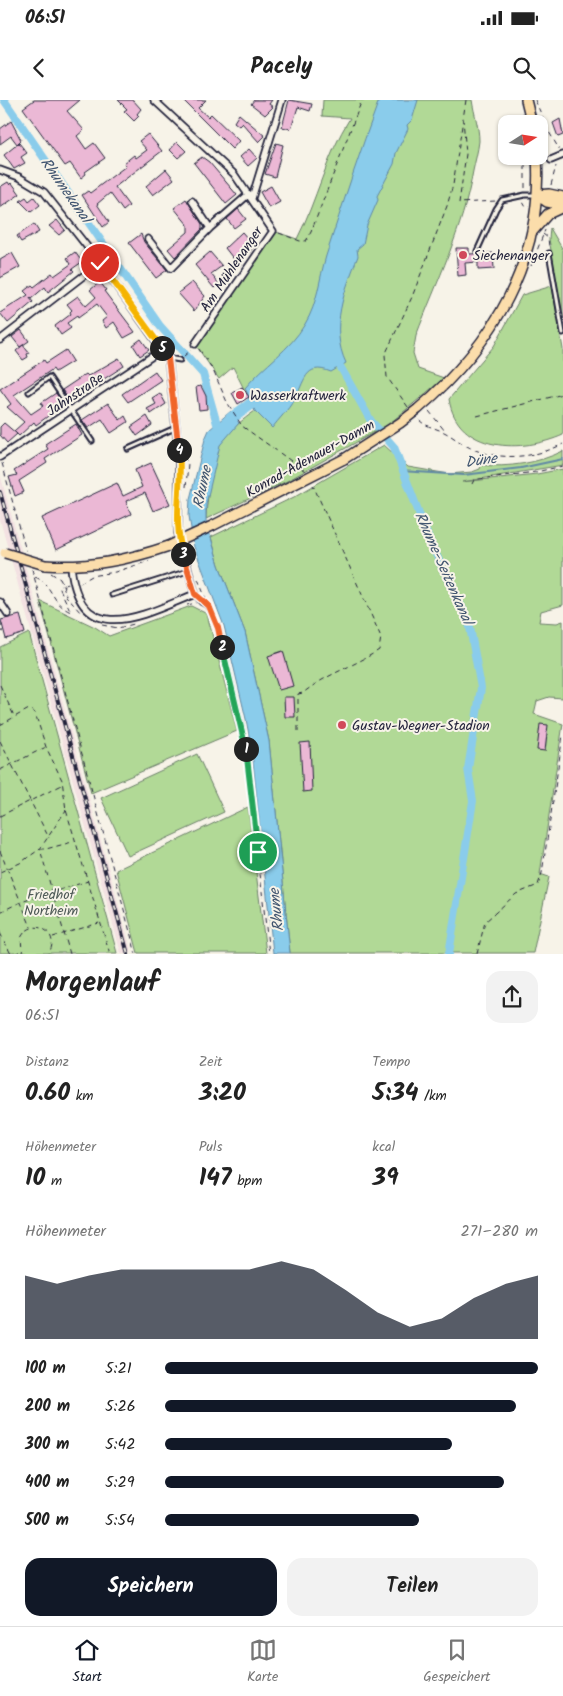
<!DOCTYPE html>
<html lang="de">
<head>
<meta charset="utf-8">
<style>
	:root { --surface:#fff; --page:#f2f2f2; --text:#222; --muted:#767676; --line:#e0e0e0; --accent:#111827 }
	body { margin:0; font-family:Kalam,sans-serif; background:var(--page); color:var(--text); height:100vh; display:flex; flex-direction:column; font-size:19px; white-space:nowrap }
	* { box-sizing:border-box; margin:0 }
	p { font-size:16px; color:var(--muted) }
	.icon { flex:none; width:28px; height:28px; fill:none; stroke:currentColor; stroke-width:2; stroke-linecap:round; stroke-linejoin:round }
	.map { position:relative; height:854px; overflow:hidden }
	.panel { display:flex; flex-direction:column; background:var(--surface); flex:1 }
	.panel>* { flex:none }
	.needle { width:32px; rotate:78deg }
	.tools { position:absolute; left:498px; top:15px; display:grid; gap:10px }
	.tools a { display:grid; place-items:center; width:50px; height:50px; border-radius:10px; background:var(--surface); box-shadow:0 1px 4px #0004; font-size:25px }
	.pin { position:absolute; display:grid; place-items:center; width:42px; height:42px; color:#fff; margin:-21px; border:2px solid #fff; border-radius:50%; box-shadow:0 1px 5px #0007 }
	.km { position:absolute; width:25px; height:25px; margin:-12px; border-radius:50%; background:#222; color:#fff; font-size:14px; line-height:25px; text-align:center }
	.round { display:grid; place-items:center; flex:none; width:52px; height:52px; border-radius:15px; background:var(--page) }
	.overview { display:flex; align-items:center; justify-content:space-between; height:85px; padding:0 25px }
	h1 { font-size:28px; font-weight:700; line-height:38px }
	.metrics { display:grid; grid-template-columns:repeat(3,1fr); gap:8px; height:85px; padding:5px 25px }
	.metrics div { display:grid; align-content:center }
	.metrics b { font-size:25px; font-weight:700 }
	.metrics small { font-size:14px; font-weight:400 }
	.metrics p { font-size:14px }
	.chart { height:140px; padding:10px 25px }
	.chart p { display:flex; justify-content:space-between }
	.chart svg { width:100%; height:90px; margin-top:5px; fill:var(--accent); opacity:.7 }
	.action { display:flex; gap:10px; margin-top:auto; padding:10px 25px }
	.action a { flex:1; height:58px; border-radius:15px; background:var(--accent); color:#fff; font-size:20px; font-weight:700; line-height:58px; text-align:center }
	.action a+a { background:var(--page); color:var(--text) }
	ul { padding:0 25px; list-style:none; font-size:16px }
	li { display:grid; grid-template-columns:80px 60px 1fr; align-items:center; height:38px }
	li i { height:12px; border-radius:6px; background:var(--accent) }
	.status { display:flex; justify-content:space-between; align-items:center; height:35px; padding:0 25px; background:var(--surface); direction:ltr }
	.status svg { height:14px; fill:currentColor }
	header { display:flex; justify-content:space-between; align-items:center; height:65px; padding:0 25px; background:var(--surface); font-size:22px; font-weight:700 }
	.menu { display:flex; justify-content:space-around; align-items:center; height:70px; border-top:1px solid var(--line); background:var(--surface); font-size:14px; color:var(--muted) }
	.menu a { display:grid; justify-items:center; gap:2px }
	.menu .active { color:var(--accent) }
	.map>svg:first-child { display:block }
	.built { fill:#f3e1e2 }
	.green { fill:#b1d996; stroke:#6a7e68 }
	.water { fill:#8acceb; stroke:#6088a5 }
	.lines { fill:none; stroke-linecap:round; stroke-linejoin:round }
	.stream { stroke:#6088a5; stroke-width:2 }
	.canal { stroke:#8acceb; stroke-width:8 }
	.river { stroke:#8acceb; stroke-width:12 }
	.building { fill:#ebb8d5; stroke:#22223b }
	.lane-casing { stroke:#22223b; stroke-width:7 }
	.street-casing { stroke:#22223b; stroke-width:9 }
	.primary-casing { stroke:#22223b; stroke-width:12 }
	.path { stroke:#22223b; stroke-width:1; stroke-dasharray:5 4; stroke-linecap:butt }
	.lane { stroke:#f7f3e8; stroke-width:3 }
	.street { stroke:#f7f3e8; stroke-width:5.5 }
	.primary { stroke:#fbddab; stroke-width:9 }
	.rail-casing { stroke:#22223b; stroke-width:4 }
	.rail { stroke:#f7f3e8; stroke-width:2; stroke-dasharray:5.5; stroke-linecap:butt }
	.primary-bridge-casing { stroke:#22223b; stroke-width:12; stroke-linecap:butt }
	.primary-bridge { stroke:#fbddab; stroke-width:9 }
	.split-1-casing { stroke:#fff; stroke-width:10 }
	.split-2-casing { stroke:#fff; stroke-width:10 }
	.split-3-casing { stroke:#fff; stroke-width:10 }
	.split-4-casing { stroke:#fff; stroke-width:10 }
	.split-5-casing { stroke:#fff; stroke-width:10 }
	.split-6-casing { stroke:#fff; stroke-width:10 }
	.split-1 { stroke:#22a559; stroke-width:6 }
	.split-2 { stroke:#22a559; stroke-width:6 }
	.split-3 { stroke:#f0652b; stroke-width:6 }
	.split-4 { stroke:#f5b400; stroke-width:6 }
	.split-5 { stroke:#f0652b; stroke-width:6 }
	.split-6 { stroke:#f5b400; stroke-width:6 }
	.poi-dot { fill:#d1495b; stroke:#f7f3e8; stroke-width:2 }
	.labels { text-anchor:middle; stroke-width:4; stroke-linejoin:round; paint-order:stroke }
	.poi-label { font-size:14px; fill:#22223b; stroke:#f7f3e8; text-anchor:start }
	.street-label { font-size:14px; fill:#22223b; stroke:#f7f3e8 }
	.park-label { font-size:14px; fill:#4d5956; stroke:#f7f3e8 }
	.water-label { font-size:15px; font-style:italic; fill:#415570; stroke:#f7f3e8 }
</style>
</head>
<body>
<div class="status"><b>06:51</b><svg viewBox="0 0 49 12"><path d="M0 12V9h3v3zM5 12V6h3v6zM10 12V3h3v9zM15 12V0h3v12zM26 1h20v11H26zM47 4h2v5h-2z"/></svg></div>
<header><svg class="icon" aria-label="back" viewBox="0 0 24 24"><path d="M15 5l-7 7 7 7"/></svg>Pacely<svg class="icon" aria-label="search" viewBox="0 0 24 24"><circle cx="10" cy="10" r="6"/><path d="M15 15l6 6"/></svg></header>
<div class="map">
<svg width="563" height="854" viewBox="0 0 563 854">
	<rect width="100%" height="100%" fill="#f7f3e8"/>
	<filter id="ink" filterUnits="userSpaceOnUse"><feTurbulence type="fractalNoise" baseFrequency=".02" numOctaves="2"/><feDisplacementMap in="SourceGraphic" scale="10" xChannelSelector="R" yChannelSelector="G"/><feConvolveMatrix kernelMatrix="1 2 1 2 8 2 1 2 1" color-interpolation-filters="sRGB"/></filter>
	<g filter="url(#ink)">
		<!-- built -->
		<path class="built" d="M 0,374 L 79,661 L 132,853 L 121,853 L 0,420 Z"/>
		<!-- green -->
		<path class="green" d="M 323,0 L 472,0 C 474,14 479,26 479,41 C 478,51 475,61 473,71 C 463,129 437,181 416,236 L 413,253 L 418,269 L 444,278 L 389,324 L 287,381 L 206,419 C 206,404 213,354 221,343 C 230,330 242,320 255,311 L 233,267 L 219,279 L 195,244 L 273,131 L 297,139 C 317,100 326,56 350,18 L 322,16 Z
			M 550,128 L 563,150 L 563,218 L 549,139 Z
			M 552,186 L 563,249 L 563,335 C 523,353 457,353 449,299 L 494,246 L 522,195 Z
			M 384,345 L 408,367 L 449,374 L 472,372 L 480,369 L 481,365 C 508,368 539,363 563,351 L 563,365 L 462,382 L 537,374 L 563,369 L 563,505 L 541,511 L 539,522 L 557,523 L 563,521 L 563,598 L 549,597 L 537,601 L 534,614 L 563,624 L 540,774 L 549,777 L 533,853 L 290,853 L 269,641 L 245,532 L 219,465 L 211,437 L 294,397 Z
			M 40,501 L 95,527 L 109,536 L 191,506 L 207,514 L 237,631 L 91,693 Z
			M 29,533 L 117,853 L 0,853 L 0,547 Z
			M 197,654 L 224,712 L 128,756 L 101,698 Z
			M 248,707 L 266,853 L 138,853 L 116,770 Z"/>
		<!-- water -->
		<path class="water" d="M 379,0 L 418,0 L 412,20 L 407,25 L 408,29 L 396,53 L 394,64 L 377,96 L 378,100 L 367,125 L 363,144 L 357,149 L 358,156 C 345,190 329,227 346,263 L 331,272 C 304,261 305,283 294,300 C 288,310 279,319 272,328 L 255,311 L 245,288 C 264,265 290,250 305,224 C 318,203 319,179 326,156 C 343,103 360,51 379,0 Z
			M 231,311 L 239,323 L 220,345 L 206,404 L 206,421 L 219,465 L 245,532 L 269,641 L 290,853 L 273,853 L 252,652 L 246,619 L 224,526 L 194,447 L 189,416 L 190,399 L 205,339 L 209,330 Z"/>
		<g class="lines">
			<!-- stream -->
			<path class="stream" d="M 401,371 L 464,375 L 521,368 L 563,359"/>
			<!-- canal -->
			<path class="canal" d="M 4,0 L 160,226 L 203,274 L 219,331
				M 336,259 L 371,321 L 394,347 L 430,442 L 469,522 L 481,588 L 468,669 L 473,701 L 449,854"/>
			<!-- river -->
			<path class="river" d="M 222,328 L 233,317 L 265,294"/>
		</g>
		<!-- building -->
		<path class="building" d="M 34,0 L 80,0 L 67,11 L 84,30 L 77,36 L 86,49 L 94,43 L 105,58 L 85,72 L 86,74 L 81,78 L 70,63 L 65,66 L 23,8 Z
			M 118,0 L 133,0 L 141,9 L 137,14 L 139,16 L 134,21 L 124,11 L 127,9 Z
			M 183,0 L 206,0 L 198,8 L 208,17 L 211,14 L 239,41 L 232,49 Z
			M 254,0 L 272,0 L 269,4 L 273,7 L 265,15 L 251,4 Z
			M 289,0 L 312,4 L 310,11 L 298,7 L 291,29 L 282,27 Z
			M 239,14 L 265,36 L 259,42 L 242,23 L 239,26 L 234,22 Z
			M 560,19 L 563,35 L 558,37 L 553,23 Z
			M 11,21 L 21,40 L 17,44 L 11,36 L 0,44 L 0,29 Z
			M 148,34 L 162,51 L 115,87 L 129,106 L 123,111 L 110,93 L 97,104 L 109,122 L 103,127 L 82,95 L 88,91 L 90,93 L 126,66 L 124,63 L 134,55 L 136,58 L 147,50 L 139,41 Z
			M 177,42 L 186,51 L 178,58 L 170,50 Z
			M 19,43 L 27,53 L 21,57 L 25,63 L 14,69 L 4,55 Z
			M 276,43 L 283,45 L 275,77 L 265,74 Z
			M 249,49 L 257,58 L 248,66 L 240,57 Z
			M 202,57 L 209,62 L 237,95 L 226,104 L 194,63 Z
			M 166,69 L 174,79 L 153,95 L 146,86 Z
			M 8,82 L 10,85 L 12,83 L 20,94 L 0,108 L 0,87 Z
			M 271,86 L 280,102 L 269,108 L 260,92 Z
			M 26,97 L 29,101 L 34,97 L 40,105 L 31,112 L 20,101 Z
			M 186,99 L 202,124 L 202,129 L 175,157 L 168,149 L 188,132 L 188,125 L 174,108 Z
			M 238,109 L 246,119 L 234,128 L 227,119 Z
			M 57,120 L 65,130 L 59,135 L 49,126 Z
			M 34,124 L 39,132 L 21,142 L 17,136 Z
			M 242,132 L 254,146 L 239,166 L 225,148 Z
			M 141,134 L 144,142 L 167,170 L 156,178 L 129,143 Z
			M 456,148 L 469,148 L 469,154 L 493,153 L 494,169 L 478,170 L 478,162 L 465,163 L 466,175 L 458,176 Z
			M 75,152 L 82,162 L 72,169 L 74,171 L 48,192 L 45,187 L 31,199 L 29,197 L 33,202 L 8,223 L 0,213 L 28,195 L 24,191 L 32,185 L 34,187 L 52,173 L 54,176 L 71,164 L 67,158 Z
			M 210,152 L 222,166 L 211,174 L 219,184 L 214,188 L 195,165 Z
			M 12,153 L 20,167 L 0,178 L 0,160 Z
			M 100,182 L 106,190 L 104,191 L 135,232 L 124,238 L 114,222 L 106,228 L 102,221 L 107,217 L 97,204 L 78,218 L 77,216 L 67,223 L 71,228 L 61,235 L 55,226 L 71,214 L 70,212 L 72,210 L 67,204 L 78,196 L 86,206 L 96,197 L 90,190 Z
			M 192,182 L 205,196 L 194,211 L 178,193 Z
			M 21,230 L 29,241 L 20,247 L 12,237 Z
			M 141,239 L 149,250 L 140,256 L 133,245 Z
			M 23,245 L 29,253 L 27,254 L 28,257 L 23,260 L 16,251 Z
			M 66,250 L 73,261 L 55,272 L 53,269 L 14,295 L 31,314 L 43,306 L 41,303 L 56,293 L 63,305 L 36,325 L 34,322 L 19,336 L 14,331 L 24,322 L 7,307 L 11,304 L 0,289 L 44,260 L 46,263 Z
			M 119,258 L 124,266 L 70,301 L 62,290 L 86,274 L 88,276 Z
			M 155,271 L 161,280 L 128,302 L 122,294 Z
			M 201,286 L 206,296 L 207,309 L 199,310 L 196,287 Z
			M 242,287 L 249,297 L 238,304 L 232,293 Z
			M 160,293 L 166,304 L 151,314 L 147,309 L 156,304 L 152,298 Z
			M 108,303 L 120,320 L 125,316 L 128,322 L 111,333 L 102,319 L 88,328 L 82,320 Z
			M 147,316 L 152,325 L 137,336 L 131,327 Z
			M 4,323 L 17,334 L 7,343 L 0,335 L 0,327 Z
			M 76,324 L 82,335 L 45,359 L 47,363 L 19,381 L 24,392 L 15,396 L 9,377 L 17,375 L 14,371 L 48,349 L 45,344 Z
			M 151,363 L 170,404 L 153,411 L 145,393 L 126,401 L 131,414 L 56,450 L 42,418 L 117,383 L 123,396 L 142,387 L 135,370 Z
			M 20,515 L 25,533 L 6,539 L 1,520 Z
			M 283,551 L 293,586 L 279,590 L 268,556 Z
			M 284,597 L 294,597 L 295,617 L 285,617 Z
			M 540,624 L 548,625 L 545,651 L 537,650 Z
			M 310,642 L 312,691 L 303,692 L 300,643 Z"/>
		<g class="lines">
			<!-- lane casing -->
			<g class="lane-casing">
				<path id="lane" d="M 477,151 L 496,109 L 502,100 L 525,95 L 536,95
					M 549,153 L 563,233
					M 168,258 L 180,260
					M 29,292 L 49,277 L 92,341
					M 128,349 L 175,328
					M 195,494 L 201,502 L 209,506 L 218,528 L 245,643
					M 112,495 L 188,471"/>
			</g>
			<!-- street casing -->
			<g class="street-casing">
				<path id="street" d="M 154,0 L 234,74 L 273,131 L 195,244
					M 551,60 L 563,55
					M 0,70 L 19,77 L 44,92 L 100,163 L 168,258 L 179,354 L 178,433 L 195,494 C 145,514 80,551 71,467
					M 252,98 L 282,0
					M 210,128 L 249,94
					M 148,139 L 171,168 L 210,128 L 192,101
					M 0,240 L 100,163
					M 0,357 L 163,249
					M 0,502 L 8,514"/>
			</g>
			<!-- primary casing -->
			<g class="primary-casing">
				<path id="primary" d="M 526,0 L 532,24
					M 537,95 L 547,102 L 563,105
					M 537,95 L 549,94 L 563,97
					M 532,132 L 548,114 L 563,107
					M 418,309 C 494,244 544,160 537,56
					M 212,426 L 344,359
					M 45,465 C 89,468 128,460 169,446"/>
			</g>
			<!-- path -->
			<path class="path" d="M 466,0 L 463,19 L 466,54 L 459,103 L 496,101
				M 535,0 L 549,32 L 559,49
				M 525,56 L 525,90
				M 551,85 L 556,66
				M 523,102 L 527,109
				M 279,133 L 300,141 L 306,141 L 311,132 L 362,0
				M 543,134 L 548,138 L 549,147
				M 531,166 L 545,130
				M 199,249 L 212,268 L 227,302 L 242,326 L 305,371
				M 184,256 L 191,250
				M 408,307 L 387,277 L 385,255 L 412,197 L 447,106 L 453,85 L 463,19
				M 429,311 L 445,331
				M 477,316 L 563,294
				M 419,320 C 426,327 437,328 446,333 C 455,338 463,345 473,349 C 500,361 536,358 563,344
				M 2,363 L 26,451
				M 472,384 L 474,380 L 479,379 L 536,372 L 563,366
				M 186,387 L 188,363 L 186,360
				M 32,469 L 136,854
				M 51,473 L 60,479 L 63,485 L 69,484
				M 35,477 C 53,484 51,504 71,512 L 59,487 L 62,485
				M 198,479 L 206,499
				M 80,483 L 92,476 L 115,472 L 149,461
				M 63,485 L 66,496 L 81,513
				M 187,505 L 196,503
				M 0,522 L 3,531 L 0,532
				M 102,525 L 118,528 L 134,524
				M 0,585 L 14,616
				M 0,625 L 29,609 L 35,613 L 46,647 L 62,680 L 66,710 L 110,854
				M 298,631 L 298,594 L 303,593 C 328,573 353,567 379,550 L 381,537 L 313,385
				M 0,641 L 49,738
				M 246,648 L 269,854
				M 0,670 L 46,647
				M 0,716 L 62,685
				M 0,751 L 31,827
				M 0,772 L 20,763 L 40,749 L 66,710
				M 0,812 L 21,802 L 88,781
				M 0,833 L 11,854
				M 53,837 L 99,823
				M 15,854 L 22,850
				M 25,854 L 22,850 L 21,838 C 32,815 63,833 48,854
				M 70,854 L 40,749 L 46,749 L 76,741
				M 477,854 L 485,822 L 516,794 L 538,785 L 542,773 L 563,635"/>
			<!-- lane -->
			<use href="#lane" class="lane"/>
			<!-- street -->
			<use href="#street" class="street"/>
			<!-- primary -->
			<use href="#primary" class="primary"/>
			<!-- rail casing -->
			<g class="rail-casing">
				<path id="rail" d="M 0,392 L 128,854"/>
			</g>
			<!-- rail -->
			<use href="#rail" class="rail"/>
			<!-- primary-bridge casing -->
			<g class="primary-bridge-casing">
				<path id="primary-bridge" d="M 344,359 L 400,323 L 418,309
					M 169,446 L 212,426
					M 5,453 L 45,465"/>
			</g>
			<!-- primary-bridge -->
			<use href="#primary-bridge" class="primary-bridge"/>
		</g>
	</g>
	<g class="lines" filter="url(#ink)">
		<!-- split-1 casing -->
		<g class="split-1-casing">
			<path id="split-1" d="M 246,649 L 258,752"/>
		</g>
		<!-- split-2 casing -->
		<g class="split-2-casing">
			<path id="split-2" d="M 222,547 L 246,649"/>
		</g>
		<!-- split-3 casing -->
		<g class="split-3-casing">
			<path id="split-3" d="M 183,454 L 195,494 L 209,506 L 218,528 L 222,547"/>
		</g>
		<!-- split-4 casing -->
		<g class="split-4-casing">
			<path id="split-4" d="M 179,350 C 183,385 172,419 183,454"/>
		</g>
		<!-- split-5 casing -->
		<g class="split-5-casing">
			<path id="split-5" d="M 162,248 L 168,258 L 179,350"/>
		</g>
		<!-- split-6 casing -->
		<g class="split-6-casing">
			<path id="split-6" d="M 100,163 L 162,248"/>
		</g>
		<!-- split-1 -->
		<use href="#split-1" class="split-1"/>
		<!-- split-2 -->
		<use href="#split-2" class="split-2"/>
		<!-- split-3 -->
		<use href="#split-3" class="split-3"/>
		<!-- split-4 -->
		<use href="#split-4" class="split-4"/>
		<!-- split-5 -->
		<use href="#split-5" class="split-5"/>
		<!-- split-6 -->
		<use href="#split-6" class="split-6"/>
	</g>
	<!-- markers -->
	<g class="poi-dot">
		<circle cx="463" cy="155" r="5"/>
		<circle cx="240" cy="295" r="5"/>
		<circle cx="342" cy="625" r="5"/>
	</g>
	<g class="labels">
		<!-- poi labels -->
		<g class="poi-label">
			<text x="473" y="160">Siechenanger</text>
			<text x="250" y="300">Wasserkraftwerk</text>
			<text x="352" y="630">Gustav-Wegner-Stadion</text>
		</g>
		<!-- street labels -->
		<g class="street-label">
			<text transform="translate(231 169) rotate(-56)" y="5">Am Mühlenanger</text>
			<text transform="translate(75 294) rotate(-34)" y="5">Jahnstraße</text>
			<text transform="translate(310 358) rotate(-29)" y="5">Konrad-Adenauer-Damm</text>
		</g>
		<!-- park labels -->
		<g class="park-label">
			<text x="51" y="799">Friedhof<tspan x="51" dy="16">Northeim</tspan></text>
		</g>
		<!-- water labels -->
		<g class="water-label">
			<text transform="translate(66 90) rotate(55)" y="5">Rhumekanal</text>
			<text transform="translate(481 360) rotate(-8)" y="5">Düne</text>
			<text transform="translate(202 387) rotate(-78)" y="5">Rhume</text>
			<text transform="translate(444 468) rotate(66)" y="5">Rhume-Seitenkanal</text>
			<text transform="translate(276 810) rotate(-96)" y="5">Rhume</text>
		</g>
	</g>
</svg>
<div class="tools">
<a><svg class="needle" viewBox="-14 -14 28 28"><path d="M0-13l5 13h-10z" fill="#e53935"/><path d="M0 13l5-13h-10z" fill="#767676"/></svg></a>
</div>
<div class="pin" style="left:258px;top:752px;background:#1e9e55"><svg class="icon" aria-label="arrive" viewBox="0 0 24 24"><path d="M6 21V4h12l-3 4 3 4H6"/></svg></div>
<div class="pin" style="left:100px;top:163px;background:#d93025"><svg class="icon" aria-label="check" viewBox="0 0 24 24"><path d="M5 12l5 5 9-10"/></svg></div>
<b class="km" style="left:246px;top:649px">1</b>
<b class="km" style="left:222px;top:547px">2</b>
<b class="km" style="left:183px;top:454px">3</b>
<b class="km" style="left:179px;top:350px">4</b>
<b class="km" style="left:162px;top:248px">5</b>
</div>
<section class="panel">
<div class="overview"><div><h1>Morgenlauf</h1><p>06:51</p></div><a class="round"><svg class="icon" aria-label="share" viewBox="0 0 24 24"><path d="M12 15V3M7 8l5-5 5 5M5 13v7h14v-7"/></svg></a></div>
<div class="metrics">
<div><p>Distanz</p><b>0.60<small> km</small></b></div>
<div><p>Zeit</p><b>3:20</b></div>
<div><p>Tempo</p><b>5:34<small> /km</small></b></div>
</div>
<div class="metrics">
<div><p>Höhenmeter</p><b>10<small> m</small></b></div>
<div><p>Puls</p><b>147<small> bpm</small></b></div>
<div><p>kcal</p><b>39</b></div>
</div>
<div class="chart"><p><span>Höhenmeter</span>271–280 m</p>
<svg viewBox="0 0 160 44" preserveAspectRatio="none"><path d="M0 44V13L10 17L20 13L30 10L40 10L50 10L60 10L70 10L80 6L90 10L100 20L110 31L120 38L130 34L140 24L150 17L160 13V44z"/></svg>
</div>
<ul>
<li><b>100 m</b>5:21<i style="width:100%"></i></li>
<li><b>200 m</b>5:26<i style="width:94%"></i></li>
<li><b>300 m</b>5:42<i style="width:77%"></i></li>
<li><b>400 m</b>5:29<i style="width:91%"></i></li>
<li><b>500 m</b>5:54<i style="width:68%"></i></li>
</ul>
<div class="action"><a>Speichern</a><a>Teilen</a></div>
</section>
<nav class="menu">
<a class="active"><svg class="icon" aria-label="home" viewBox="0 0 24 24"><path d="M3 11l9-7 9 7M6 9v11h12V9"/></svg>Start</a>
<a><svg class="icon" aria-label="map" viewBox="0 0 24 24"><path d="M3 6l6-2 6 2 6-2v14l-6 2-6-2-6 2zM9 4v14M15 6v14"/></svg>Karte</a>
<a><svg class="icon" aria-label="saved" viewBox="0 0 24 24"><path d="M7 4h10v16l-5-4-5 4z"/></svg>Gespeichert</a>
</nav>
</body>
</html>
